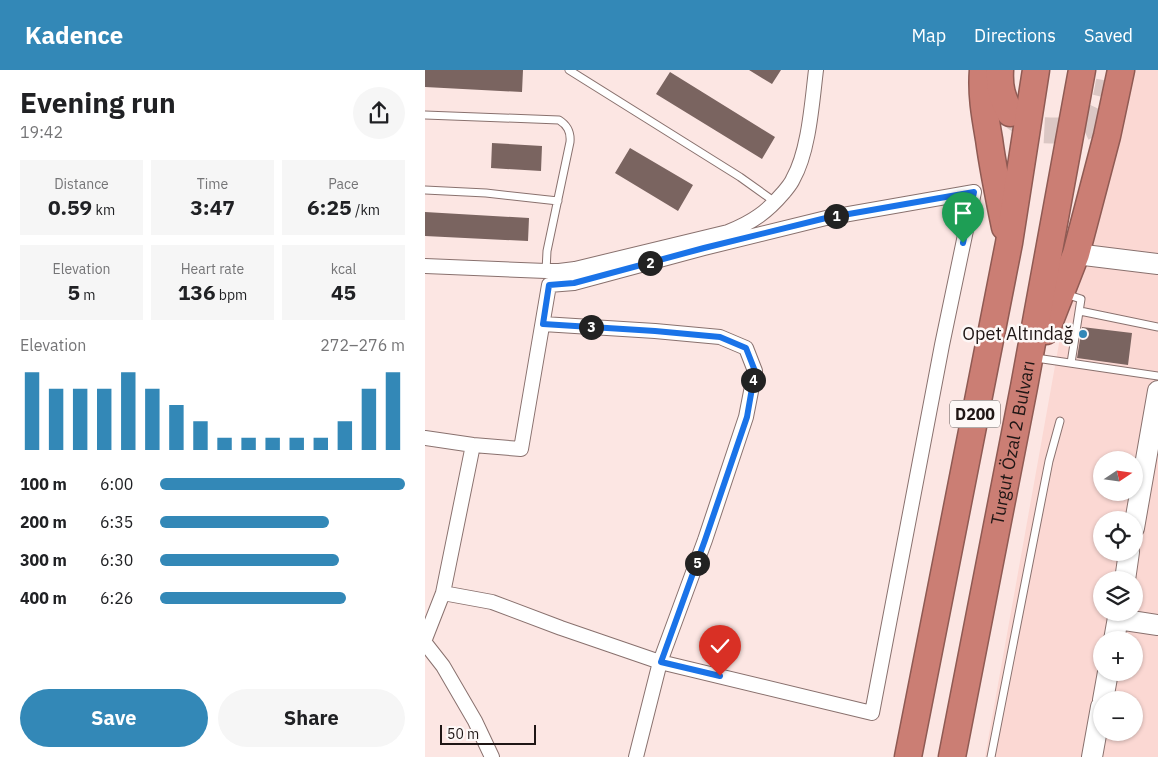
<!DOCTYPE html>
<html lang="en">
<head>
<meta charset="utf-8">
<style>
	:root { --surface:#fff; --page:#f6f6f6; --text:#202124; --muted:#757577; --accent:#3388b7 }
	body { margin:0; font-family:"IBM Plex Sans",sans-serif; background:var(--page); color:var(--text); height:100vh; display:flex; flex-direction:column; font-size:19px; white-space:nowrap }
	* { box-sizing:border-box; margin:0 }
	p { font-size:16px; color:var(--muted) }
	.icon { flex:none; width:28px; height:28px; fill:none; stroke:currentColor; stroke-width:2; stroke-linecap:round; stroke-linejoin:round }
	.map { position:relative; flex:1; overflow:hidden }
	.panel { display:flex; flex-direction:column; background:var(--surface); width:425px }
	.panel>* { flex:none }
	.needle { width:32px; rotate:77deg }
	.fabs { position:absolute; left:668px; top:381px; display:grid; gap:10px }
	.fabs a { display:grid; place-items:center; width:50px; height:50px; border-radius:50%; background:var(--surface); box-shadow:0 1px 4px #0004; font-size:25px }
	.scale { position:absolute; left:15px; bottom:12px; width:96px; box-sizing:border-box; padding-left:5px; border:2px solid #1f1615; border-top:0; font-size:14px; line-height:18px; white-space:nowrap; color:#1f1615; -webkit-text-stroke:4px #fdf8f7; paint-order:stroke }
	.pin { position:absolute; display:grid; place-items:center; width:42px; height:42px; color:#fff; margin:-51px -21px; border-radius:50% 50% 50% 0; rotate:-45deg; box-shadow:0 0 5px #0007 }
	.pin .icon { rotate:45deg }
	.km { position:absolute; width:25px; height:25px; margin:-12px; border-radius:50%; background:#222; color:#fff; font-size:14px; line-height:25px; text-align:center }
	.round { display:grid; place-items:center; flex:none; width:52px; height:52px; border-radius:26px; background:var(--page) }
	.head { display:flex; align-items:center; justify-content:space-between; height:85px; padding:0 20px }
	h1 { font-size:28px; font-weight:700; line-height:38px }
	.stats { display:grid; grid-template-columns:repeat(3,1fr); gap:8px; height:85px; padding:5px 20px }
	.stats div { display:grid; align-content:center; border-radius:0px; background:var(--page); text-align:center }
	.stats b { font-size:21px; font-weight:700 }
	.stats small { font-size:14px; font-weight:400 }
	.stats p { font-size:14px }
	.chart { height:140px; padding:10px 20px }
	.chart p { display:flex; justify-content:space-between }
	.chart svg { width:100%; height:90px; margin-top:5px; stroke:var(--accent); stroke-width:6 }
	.cta { display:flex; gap:10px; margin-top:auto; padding:10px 20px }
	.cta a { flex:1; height:58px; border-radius:30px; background:var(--accent); color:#fff; font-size:20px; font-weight:700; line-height:58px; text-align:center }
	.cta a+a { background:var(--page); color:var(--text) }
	ul { padding:0 20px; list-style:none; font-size:16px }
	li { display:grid; grid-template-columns:80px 60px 1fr; align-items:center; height:38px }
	li i { height:12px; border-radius:6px; background:var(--accent) }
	header { display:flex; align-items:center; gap:30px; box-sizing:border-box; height:70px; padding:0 25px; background:var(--accent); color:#fff }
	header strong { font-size:24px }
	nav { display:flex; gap:28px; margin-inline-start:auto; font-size:18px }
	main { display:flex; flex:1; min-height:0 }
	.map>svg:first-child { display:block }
	.built { fill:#fbd8d3; fill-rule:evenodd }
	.building { fill:#7a6460 }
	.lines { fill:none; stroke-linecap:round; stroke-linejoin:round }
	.highway-tunnel { stroke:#dbc7c4; stroke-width:26; stroke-dasharray:26 13; stroke-linecap:butt }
	.lane-casing { stroke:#89716e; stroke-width:9 }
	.street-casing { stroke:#89716e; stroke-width:16 }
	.secondary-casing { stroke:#89716e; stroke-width:22 }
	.highway-casing { stroke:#8f5a53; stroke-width:29 }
	.lane { stroke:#fff; stroke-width:7 }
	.street { stroke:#fff; stroke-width:14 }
	.secondary { stroke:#fff; stroke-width:20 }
	.highway { stroke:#cb7e74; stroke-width:26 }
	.route-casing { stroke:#fff; stroke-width:10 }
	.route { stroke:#1a73e8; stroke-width:6 }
	.poi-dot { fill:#3388b7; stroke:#fdf8f7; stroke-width:2 }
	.labels { text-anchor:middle; stroke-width:5; stroke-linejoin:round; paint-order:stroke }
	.shield { fill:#fdf8f7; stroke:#625a59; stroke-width:1 }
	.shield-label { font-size:16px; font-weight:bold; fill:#1f1615 }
	.poi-label { font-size:18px; fill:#1f1615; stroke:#fdf8f7; text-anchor:end }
	.street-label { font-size:18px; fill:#1f1615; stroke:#fdf8f7 }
</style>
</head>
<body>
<header>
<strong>Kadence</strong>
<nav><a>Map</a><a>Directions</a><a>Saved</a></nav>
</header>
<main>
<section class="panel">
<div class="head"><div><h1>Evening run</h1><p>19:42</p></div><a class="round"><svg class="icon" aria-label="share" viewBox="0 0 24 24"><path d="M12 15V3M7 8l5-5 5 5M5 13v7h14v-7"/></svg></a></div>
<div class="stats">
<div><p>Distance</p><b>0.59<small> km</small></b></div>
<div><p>Time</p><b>3:47</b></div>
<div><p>Pace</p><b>6:25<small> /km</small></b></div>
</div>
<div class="stats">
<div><p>Elevation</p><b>5<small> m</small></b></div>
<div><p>Heart rate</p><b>136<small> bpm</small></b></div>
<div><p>kcal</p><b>45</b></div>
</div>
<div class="chart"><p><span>Elevation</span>272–276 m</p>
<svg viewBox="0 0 160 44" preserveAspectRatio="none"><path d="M5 44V6M15 44V14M25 44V14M35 44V14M45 44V6M55 44V14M65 44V22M75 44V30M85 44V38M95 44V38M105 44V38M115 44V38M125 44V38M135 44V30M145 44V14M155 44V6"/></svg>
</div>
<ul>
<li><b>100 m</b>6:00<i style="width:100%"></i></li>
<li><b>200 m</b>6:35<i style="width:69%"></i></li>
<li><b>300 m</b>6:30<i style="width:73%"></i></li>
<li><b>400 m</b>6:26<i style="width:76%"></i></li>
</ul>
<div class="cta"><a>Save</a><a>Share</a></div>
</section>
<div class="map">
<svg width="733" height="687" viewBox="0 0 733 687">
	<rect width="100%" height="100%" fill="#fce6e3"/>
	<!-- built -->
	<path class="built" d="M 683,0 L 733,0 L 733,687 L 560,687 ZM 676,390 L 709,390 L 709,422 L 676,422 ZM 676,450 L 709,450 L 709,482 L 676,482 ZM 676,510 L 709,510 L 709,542 L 676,542 ZM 676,570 L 709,570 L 709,602 L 676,602 ZM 676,630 L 709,630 L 709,662 L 676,662 Z"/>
	<!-- building -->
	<path class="building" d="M 0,0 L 98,0 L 97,22 L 0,17 Z
		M 324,0 L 356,0 L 347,14 Z
		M 245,2 L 350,67 L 337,89 L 231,24 Z
		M 67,73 L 117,76 L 116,101 L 66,98 Z
		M 205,78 L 268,115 L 253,141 L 190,103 Z
		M 0,142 L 104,148 L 103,171 L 0,166 Z
		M 657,257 L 707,263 L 703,295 L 652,288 Z"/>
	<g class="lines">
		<!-- highway-tunnel -->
		<path class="highway-tunnel" d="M 585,44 C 592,49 600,55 608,59 C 616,61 647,61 655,59 C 662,57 670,50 674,45 C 680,36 682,22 684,11"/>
		<!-- lane casing -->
		<g class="lane-casing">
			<path id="lane" d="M 144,0 L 315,107 L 350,132
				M 0,45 L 134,50 C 142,55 146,61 145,72 L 122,181 L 121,201
				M 0,120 L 61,123 L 133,131
				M 640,224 L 656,229 L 646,293
				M 655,241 L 733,257
				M 611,288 L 733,306
				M 566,687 L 624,391 L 635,351"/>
		</g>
		<!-- street casing -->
		<g class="street-casing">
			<path id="street" d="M 0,196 L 121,201 L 134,201 L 150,199 L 303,162 C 328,152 342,142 359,122 C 362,118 366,114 368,109 C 384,81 387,32 391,0
				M 118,254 L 230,261 L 295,267 L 321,278 L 330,301 L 321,347 L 280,470 L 235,592 L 211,687
				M 0,368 L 48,375 L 96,379 L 124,215 L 149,213 L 279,178 L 401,148 L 549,122 L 517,275 L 447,643 L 235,592 L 136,558 L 67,532 L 18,523
				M 0,569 L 18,523 L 48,375
				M 0,573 L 18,596 L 50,651 L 67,687"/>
		</g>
		<!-- secondary casing -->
		<g class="secondary-casing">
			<path id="secondary" d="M 651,184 L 733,194
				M 709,458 L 733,321
				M 700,510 L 704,482
				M 693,549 L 733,555
				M 689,570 L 694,542
				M 678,630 L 683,602
				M 667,687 L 676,637"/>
		</g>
		<!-- highway casing -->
		<g class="highway-casing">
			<g id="highway">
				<path d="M 558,0 C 556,24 560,46 564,69 C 568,99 574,128 580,157"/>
				<path d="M 575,0 C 574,18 577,27 585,43"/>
				<path d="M 621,261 L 651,184 L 682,66 L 696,0"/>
				<path d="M 483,687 L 584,173 L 611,0"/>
				<path id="s1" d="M 527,687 L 599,317 L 657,0"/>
			</g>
		</g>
		<!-- lane -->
		<use href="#lane" class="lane"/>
		<!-- street -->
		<use href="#street" class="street"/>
		<!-- secondary -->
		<use href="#secondary" class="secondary"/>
		<!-- highway -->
		<use href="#highway" class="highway"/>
	</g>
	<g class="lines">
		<!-- route casing -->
		<g class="route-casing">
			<path id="route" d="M 295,606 L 236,592 L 280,470 L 322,347 L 330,301 L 321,278 L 295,267 L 230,261 L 118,254 L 124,215 L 149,213 L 279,178 L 401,148 L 549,122 L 538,173"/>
		</g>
		<!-- route -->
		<use href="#route" class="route"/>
	</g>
	<!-- markers -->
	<circle class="poi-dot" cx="658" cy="264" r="5"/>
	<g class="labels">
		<!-- shield labels -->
		<rect class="shield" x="525" y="330.5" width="50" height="27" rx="4"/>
		<g class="shield-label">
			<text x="550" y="350">D200</text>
		</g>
		<!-- poi labels -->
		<g class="poi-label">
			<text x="648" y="270">Opet Altındağ</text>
		</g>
		<!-- street labels -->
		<g class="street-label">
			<text dy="6" stroke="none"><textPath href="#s1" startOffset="320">Turgut Özal 2 Bulvarı</textPath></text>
		</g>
	</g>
</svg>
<div class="fabs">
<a><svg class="needle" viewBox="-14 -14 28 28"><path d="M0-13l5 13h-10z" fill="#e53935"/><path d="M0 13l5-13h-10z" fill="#757577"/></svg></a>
<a><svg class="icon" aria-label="locate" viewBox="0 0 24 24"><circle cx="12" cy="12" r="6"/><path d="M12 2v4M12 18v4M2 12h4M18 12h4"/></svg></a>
<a><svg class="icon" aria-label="layers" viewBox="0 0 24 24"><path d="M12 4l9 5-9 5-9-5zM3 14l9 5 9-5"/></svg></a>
<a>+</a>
<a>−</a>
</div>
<div class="scale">50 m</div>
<div class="pin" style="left:538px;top:173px;background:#1e9e55"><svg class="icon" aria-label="arrive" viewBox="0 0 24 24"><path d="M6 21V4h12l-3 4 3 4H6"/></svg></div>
<div class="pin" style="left:295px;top:606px;background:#d93025"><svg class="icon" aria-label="check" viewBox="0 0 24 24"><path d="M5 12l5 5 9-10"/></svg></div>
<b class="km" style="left:411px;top:146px">1</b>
<b class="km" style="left:225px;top:193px">2</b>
<b class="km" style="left:166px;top:257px">3</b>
<b class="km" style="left:328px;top:310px">4</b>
<b class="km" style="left:272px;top:493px">5</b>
</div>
</main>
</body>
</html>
